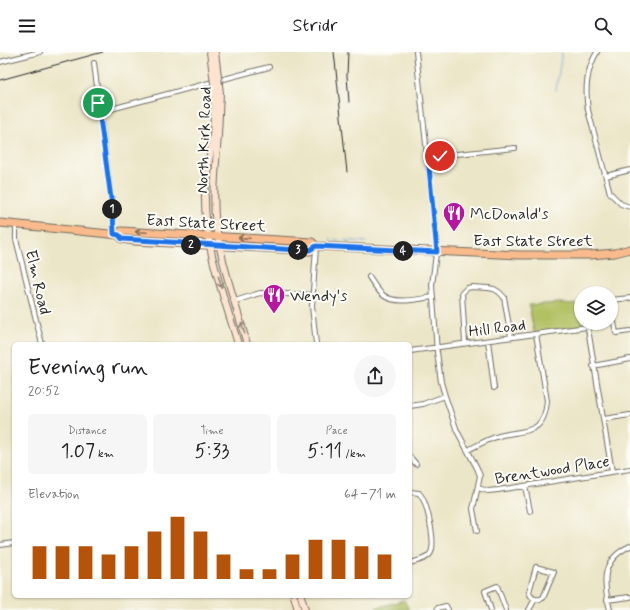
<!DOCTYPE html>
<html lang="en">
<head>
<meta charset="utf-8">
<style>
	:root { --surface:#fff; --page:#f6f6f6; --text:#202124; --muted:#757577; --accent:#b45309 }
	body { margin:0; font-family:Mynerve,sans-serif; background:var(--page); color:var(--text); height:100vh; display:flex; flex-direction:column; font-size:15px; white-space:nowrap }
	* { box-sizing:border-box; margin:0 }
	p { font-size:13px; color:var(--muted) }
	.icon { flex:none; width:22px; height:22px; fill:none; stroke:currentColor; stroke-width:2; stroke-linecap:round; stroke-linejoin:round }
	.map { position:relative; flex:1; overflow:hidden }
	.details { position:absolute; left:12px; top:290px; width:400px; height:256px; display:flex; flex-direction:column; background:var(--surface); border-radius:6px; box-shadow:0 1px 3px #0004 }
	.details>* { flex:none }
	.fabs { position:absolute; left:574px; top:234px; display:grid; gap:8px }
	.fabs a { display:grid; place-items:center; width:44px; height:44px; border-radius:50%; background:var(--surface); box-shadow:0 1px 3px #0004; font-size:20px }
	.pin { position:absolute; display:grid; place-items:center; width:34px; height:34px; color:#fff; margin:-17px; border:2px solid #fff; border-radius:50%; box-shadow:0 1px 4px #0007 }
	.km { position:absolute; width:20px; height:20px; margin:-10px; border-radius:50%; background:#222; color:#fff; font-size:11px; line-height:20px; text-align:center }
	.round { display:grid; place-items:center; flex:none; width:42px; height:42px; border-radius:21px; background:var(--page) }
	.headline { display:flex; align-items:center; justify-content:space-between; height:68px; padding:0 16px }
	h1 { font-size:22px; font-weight:600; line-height:30px }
	.figures { display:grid; grid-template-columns:repeat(3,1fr); gap:6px; height:68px; padding:4px 16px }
	.figures div { display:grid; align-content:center; border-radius:6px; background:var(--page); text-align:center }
	.figures b { font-size:20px; font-weight:600 }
	.figures small { font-size:11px; font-weight:400 }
	.figures p { font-size:11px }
	.chart { height:112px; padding:8px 16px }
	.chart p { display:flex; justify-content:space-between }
	.chart svg { width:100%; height:72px; margin-top:4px; stroke:var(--accent); stroke-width:6 }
	header { display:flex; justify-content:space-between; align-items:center; height:52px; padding:0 16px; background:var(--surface); font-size:18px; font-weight:600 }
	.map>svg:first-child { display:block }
	.green { fill:#b2c163; stroke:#6e7647 }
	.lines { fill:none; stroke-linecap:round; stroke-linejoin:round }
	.stream { stroke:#6da2da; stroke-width:1 }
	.street-casing { stroke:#6f6c62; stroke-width:6 }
	.secondary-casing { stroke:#6f6c62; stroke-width:8 }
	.primary-casing { stroke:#6f6c62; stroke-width:9 }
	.street { stroke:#fff; stroke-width:4 }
	.secondary { stroke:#fde4d1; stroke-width:6 }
	.primary { stroke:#fabb8c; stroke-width:7 }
	.rail { stroke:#2b2b2b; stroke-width:1 }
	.secondary-bridge-casing { stroke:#6f6c62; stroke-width:8; stroke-linecap:butt }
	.secondary-bridge { stroke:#fde4d1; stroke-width:6 }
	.oneway { stroke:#886c57 }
	.oneway2 { stroke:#94887e }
	.route-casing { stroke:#fff; stroke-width:8 }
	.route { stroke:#1a73e8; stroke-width:5 }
	.labels { text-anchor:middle; stroke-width:4; stroke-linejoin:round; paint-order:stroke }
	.street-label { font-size:16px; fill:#2b2b2b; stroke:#fdfcf7 }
	.poi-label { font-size:16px; fill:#2b2b2b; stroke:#fdfcf7; text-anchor:start }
</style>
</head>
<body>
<header><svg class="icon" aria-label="menu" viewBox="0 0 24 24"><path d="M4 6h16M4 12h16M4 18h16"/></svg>Stridr<svg class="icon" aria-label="search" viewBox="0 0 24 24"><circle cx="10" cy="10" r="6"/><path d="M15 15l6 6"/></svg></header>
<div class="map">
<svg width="630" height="558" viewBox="0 0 630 558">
	<rect width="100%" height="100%" fill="#fdfcf7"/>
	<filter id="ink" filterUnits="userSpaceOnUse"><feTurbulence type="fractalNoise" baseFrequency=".025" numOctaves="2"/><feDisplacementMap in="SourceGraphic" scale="8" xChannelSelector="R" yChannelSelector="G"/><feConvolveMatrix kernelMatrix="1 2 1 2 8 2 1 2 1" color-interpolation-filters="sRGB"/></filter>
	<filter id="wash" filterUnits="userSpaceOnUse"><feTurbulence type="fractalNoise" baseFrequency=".012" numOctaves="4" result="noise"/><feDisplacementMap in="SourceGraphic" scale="16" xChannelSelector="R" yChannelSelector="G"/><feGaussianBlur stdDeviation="0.9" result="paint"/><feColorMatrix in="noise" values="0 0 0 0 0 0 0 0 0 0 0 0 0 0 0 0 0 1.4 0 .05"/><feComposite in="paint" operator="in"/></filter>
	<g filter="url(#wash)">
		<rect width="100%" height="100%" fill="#ece6c8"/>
		<!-- green -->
		<path class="green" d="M 560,251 L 577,252 L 581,254 L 581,271 L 583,271 L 583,274 L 534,281 L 529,253 Z
			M 404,548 L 409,558 L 375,558 L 376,556 Z"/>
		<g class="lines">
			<!-- stream -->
			<path class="stream" d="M 556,38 L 562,0
				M 330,187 L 339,188
				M 343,188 L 366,190"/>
		</g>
	</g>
	<g filter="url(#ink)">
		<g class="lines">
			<!-- street casing -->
			<g class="street-casing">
				<path id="street" d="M 416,0 L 437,194 L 432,233 L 437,300 L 441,330 L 445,344 L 457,379 L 477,416 L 480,424 L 473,457 L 477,479
					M 597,0 C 586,19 585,37 588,58 L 610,141 L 621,152 L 630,155
					M 0,10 L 40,0
					M 94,11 L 113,161 L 114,183
					M 100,60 L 269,15
					M 428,105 L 515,96
					M 606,124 L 630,118
					M 16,173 L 16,187 L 42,292
					M 369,225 C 373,231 377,238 383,243 C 396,253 417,247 433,245
					M 611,248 L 630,246
					M 235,249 L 260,241 L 313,243
					M 611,255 L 616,281 L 630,279
					M 587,271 L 612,420
					M 488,289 L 494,336
					M 465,291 L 462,241 L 467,236 L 472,235 L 488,236 L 494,237 L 499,240 L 504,245 L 505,251 L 511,285
					M 316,292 L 312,254 L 316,195
					M 410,299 L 587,275
					M 593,314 L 630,307
					M 410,354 L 423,352 L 445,344
					M 604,367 L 630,363
					M 468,398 C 478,393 488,387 499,384 C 525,377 544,384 547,349 L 536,282
					M 410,405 L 416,412
					M 525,434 L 530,459
					M 478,436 L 488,439 L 498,438 L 630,417
					M 410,440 L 419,441 C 427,449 437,493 430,502 C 426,508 416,509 410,511
					M 0,493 L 14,491
					M 536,515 L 554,520 L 543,546 C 537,549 531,547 529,540 Z
					M 607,548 L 630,545
					M 437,558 L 438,556 L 446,554 L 448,558
					M 491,558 L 485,539 L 497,534 L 506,558
					M 529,558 L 535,547
					M 610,558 C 603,531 600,508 630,494"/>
			</g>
			<!-- secondary casing -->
			<g class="secondary-casing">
				<path id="secondary" d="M 213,83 C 211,103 205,123 205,143 C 204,195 224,244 238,292
					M 218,83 C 216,113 212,144 216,174 C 222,214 236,253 247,292
					M 294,544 L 298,558
					M 301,544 L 305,558"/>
			</g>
			<!-- primary casing -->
			<g class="primary-casing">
				<path id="primary" d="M 0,171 L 119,183 L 122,187 L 135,189 L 298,198 L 310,199 L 316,194 L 519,203 L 590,203 L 615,201 L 630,197
					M 119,183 L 121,179 L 312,190 L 316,194"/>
			</g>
			<!-- street -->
			<use href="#street" class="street"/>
			<!-- secondary -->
			<use href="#secondary" class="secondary"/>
			<!-- primary -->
			<use href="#primary" class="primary"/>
			<!-- rail -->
			<path class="rail" d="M 334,0 L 347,120
				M 348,0 L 347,24 L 349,50
				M 0,28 L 103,0"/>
			<!-- secondary-bridge casing -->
			<g class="secondary-bridge-casing">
				<path id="secondary-bridge" d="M 210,0 L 215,39 L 213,83
					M 215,0 L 220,41 L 218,83"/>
			</g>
			<!-- secondary-bridge -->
			<use href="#secondary-bridge" class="secondary-bridge"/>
		</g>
		<!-- one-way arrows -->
		<defs><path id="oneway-shaft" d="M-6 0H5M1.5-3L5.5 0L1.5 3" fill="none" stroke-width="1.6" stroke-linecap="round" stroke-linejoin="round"/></defs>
		<g class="oneway">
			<use href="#oneway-shaft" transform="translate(141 180) rotate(-177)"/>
			<use href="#oneway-shaft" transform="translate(244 186) rotate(-177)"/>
		</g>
		<g class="oneway2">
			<use href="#oneway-shaft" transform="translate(220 230) rotate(74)"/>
			<use href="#oneway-shaft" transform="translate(243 276) rotate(-106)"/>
		</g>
	</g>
	<g class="lines" filter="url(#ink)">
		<!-- route casing -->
		<g class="route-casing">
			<path id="route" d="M 98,51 L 113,161 L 114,182 L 119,183 L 122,187 L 298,198 L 310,198 L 316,194 L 437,200 L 428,105 L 440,104"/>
		</g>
		<!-- route -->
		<use href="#route" class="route"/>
	</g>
	<!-- icons -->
	<defs>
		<g id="restaurant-pin" transform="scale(1.15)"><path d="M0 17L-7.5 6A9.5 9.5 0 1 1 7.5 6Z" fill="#b5179e" stroke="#fdfcf7"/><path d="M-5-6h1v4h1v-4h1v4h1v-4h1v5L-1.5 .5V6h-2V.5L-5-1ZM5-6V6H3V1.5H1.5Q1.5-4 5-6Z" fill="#fff"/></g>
	</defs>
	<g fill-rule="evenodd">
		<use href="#restaurant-pin" x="454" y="161"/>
		<use href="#restaurant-pin" x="274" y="243"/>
	</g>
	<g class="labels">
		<!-- street labels -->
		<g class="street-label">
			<text transform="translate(203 88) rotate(-88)" y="6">North Kirk Road</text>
			<text transform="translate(206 170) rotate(3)" y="6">East State Street</text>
			<text x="533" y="194">East State Street</text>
			<text transform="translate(39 230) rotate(77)" y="6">Elm Road</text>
			<text transform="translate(497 275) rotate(-7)" y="6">Hill Road</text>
			<text transform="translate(552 417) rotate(-9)" y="6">Brentwood Place</text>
		</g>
		<!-- poi labels -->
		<g class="poi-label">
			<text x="470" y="167">McDonald's</text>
			<text x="290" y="249">Wendy's</text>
		</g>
	</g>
</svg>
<div class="fabs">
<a><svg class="icon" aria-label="layers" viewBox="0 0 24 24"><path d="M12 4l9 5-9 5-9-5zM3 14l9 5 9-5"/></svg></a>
</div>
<div class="pin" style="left:98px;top:51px;background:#1e9e55"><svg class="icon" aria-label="arrive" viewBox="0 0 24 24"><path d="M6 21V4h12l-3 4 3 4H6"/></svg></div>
<div class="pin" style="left:440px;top:104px;background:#d93025"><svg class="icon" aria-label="check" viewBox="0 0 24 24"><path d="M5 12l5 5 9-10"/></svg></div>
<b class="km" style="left:112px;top:157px">1</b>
<b class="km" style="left:191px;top:193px">2</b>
<b class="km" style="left:298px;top:198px">3</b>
<b class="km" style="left:403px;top:199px">4</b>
<section class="details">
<div class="headline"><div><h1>Evening run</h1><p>20:52</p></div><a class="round"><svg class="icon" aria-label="share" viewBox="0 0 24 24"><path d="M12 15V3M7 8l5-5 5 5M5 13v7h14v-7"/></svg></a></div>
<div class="figures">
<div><p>Distance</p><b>1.07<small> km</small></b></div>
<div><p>Time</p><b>5:33</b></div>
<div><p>Pace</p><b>5:11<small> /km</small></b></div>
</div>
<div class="chart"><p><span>Elevation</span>64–71 m</p>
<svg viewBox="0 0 160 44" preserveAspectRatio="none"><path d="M5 44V24M15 44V24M25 44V24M35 44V29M45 44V24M55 44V15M65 44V6M75 44V15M85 44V29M95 44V38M105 44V38M115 44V29M125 44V20M135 44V20M145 44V24M155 44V29"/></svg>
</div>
</section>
</div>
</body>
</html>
